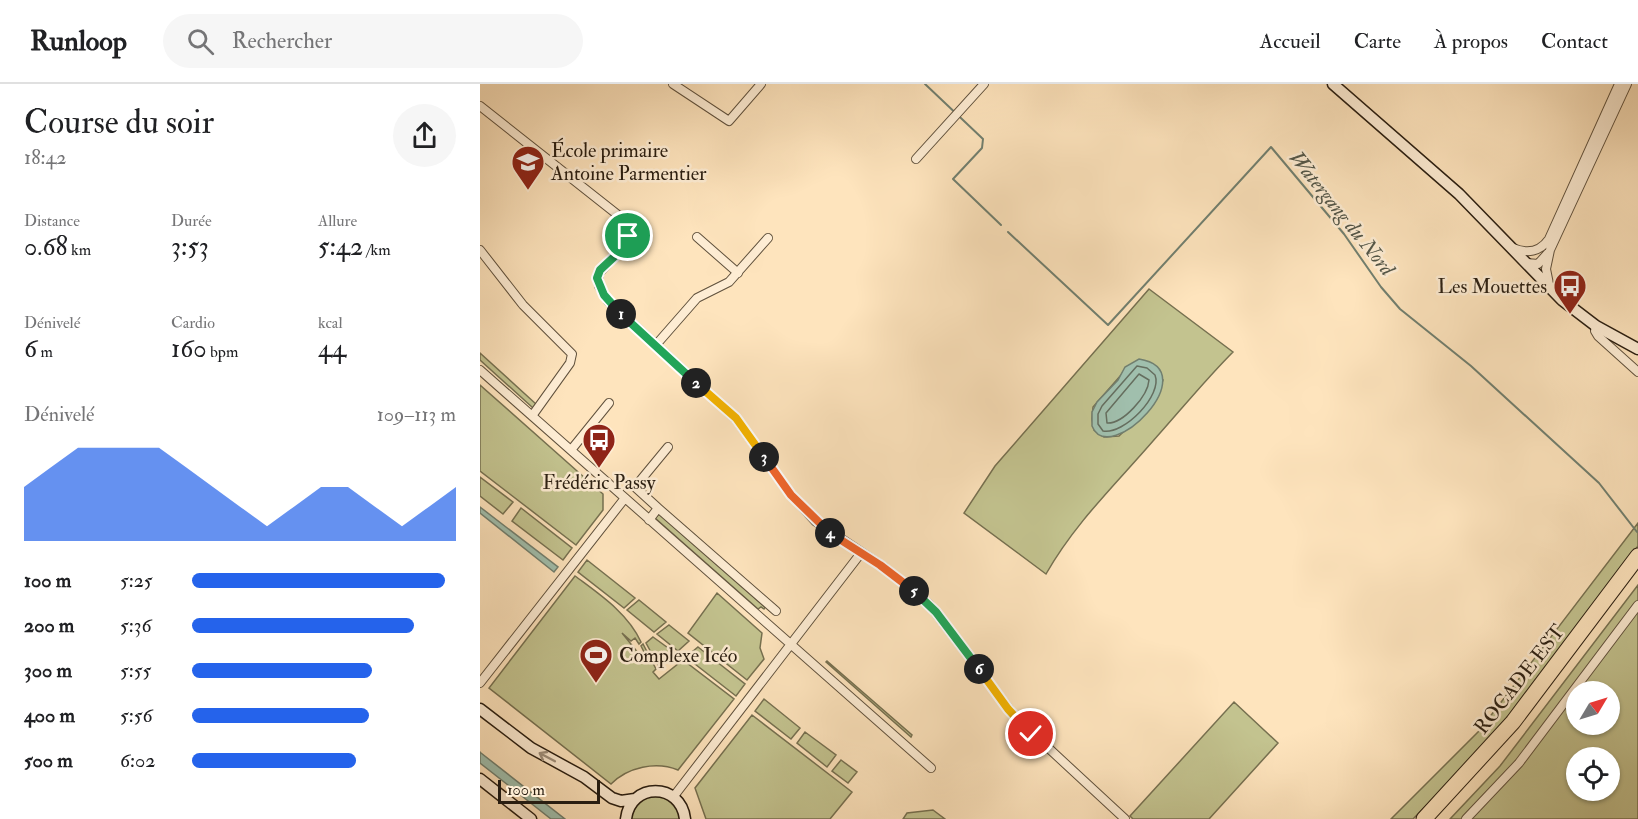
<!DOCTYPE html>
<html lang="fr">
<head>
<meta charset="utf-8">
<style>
	:root { --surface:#fff; --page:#f6f6f6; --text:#202124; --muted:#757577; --line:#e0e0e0; --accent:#2563eb }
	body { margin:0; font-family:"IM FELL Double Pica",serif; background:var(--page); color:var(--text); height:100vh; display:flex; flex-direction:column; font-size:22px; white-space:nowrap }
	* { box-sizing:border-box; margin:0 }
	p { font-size:20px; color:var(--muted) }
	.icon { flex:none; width:33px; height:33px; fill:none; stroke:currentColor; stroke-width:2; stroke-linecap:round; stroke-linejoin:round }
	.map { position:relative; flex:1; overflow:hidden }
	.side { display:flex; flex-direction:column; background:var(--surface); width:480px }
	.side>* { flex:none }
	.needle { width:39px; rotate:52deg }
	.fabs { position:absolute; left:1086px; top:597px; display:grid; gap:12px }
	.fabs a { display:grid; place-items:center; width:54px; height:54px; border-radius:50%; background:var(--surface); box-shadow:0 2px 4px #0004; font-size:30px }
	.scale { position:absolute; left:18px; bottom:15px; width:102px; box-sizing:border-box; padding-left:6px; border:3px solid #2a1e11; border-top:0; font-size:16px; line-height:21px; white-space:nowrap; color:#2a1e11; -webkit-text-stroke:4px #feedd4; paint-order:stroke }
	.pin { position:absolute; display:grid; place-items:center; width:51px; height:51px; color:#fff; margin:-26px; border:3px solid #fff; border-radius:50%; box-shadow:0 2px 6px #0007 }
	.km { position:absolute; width:30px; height:30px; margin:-15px; border-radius:50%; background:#222; color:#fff; font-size:16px; line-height:30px; text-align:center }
	.round { display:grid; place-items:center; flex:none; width:63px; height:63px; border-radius:32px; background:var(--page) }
	.summary { display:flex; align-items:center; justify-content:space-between; height:102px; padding:0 24px }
	h1 { font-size:33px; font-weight:600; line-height:45px }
	.stats { display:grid; grid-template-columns:repeat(3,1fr); gap:9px; height:102px; padding:6px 24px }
	.stats div { display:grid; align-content:center }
	.stats b { font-size:26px; font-weight:600 }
	.stats small { font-size:16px; font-weight:400 }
	.stats p { font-size:16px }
	.chart { height:168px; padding:12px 24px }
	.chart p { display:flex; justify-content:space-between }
	.chart svg { width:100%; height:108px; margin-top:6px; fill:var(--accent); opacity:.7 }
	ul { padding:0 24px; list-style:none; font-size:20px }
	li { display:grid; grid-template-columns:96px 72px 1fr; align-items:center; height:45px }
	li i { height:15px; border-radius:8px; background:var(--accent) }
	header { display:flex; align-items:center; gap:36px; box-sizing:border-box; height:84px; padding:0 30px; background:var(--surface); border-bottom:2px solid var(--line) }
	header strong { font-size:28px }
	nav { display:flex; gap:33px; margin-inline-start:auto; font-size:21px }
	.search { width:420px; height:54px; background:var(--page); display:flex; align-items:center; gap:15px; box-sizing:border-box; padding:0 21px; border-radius:33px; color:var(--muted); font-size:22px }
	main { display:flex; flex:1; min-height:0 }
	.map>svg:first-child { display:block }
	.green { fill:#c3c38f; stroke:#767050; stroke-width:1.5; fill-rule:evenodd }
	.water { fill:#a0bfad; stroke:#717f6f; stroke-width:1.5 }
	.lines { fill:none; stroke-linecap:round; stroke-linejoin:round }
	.shore { stroke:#656e5f; stroke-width:1.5 }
	.stream { stroke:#717f6f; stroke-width:2 }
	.street-casing { stroke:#5f503c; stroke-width:10 }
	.secondary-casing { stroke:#2a1e11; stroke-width:13 }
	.highway-casing { stroke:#2a1e11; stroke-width:17 }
	.street { stroke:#feedd4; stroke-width:8 }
	.secondary { stroke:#feedd4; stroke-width:10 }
	.highway { stroke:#fee4bd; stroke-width:15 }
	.oneway { stroke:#9f907c }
	.split-1-casing { stroke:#fff; stroke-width:12 }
	.split-2-casing { stroke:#fff; stroke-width:12 }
	.split-3-casing { stroke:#fff; stroke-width:12 }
	.split-4-casing { stroke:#fff; stroke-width:12 }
	.split-5-casing { stroke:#fff; stroke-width:12 }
	.split-6-casing { stroke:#fff; stroke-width:12 }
	.split-7-casing { stroke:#fff; stroke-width:12 }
	.split-1 { stroke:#22a559; stroke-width:8 }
	.split-2 { stroke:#22a559; stroke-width:8 }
	.split-3 { stroke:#f5b400; stroke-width:8 }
	.split-4 { stroke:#f0652b; stroke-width:8 }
	.split-5 { stroke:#f0652b; stroke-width:8 }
	.split-6 { stroke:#22a559; stroke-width:8 }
	.split-7 { stroke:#f5b400; stroke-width:8 }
	.labels { text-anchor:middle; stroke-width:5; stroke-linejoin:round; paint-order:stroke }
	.poi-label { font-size:20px; fill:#2a1e11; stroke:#feedd4; text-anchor:start }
	.street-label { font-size:20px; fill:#2a1e11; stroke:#feedd4 }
	.water-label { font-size:21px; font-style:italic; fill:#535648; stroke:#feedd4 }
</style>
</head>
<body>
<header>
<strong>Runloop</strong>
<div class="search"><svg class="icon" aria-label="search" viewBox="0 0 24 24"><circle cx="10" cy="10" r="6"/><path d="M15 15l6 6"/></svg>Rechercher</div>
<nav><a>Accueil</a><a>Carte</a><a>À propos</a><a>Contact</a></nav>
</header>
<main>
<section class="side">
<div class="summary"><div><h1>Course du soir</h1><p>18:42</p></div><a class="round"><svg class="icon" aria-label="share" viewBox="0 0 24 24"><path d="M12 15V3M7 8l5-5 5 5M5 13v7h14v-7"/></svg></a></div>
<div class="stats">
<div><p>Distance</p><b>0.68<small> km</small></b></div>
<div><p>Durée</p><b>3:53</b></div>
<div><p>Allure</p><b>5:42<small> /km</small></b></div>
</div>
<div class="stats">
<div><p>Dénivelé</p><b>6<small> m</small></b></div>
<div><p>Cardio</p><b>160<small> bpm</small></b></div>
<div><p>kcal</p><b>44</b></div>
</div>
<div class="chart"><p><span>Dénivelé</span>109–113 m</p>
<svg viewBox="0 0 160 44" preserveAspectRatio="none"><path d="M0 44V22L10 14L20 6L30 6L40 6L50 6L60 14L70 22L80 30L90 38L100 30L110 22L120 22L130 30L140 38L150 30L160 22V44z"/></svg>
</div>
<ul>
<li><b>100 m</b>5:25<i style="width:96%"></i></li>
<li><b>200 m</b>5:36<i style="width:84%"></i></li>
<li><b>300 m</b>5:55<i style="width:68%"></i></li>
<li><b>400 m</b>5:56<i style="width:67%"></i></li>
<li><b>500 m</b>6:02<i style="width:62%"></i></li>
</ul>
</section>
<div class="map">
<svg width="1158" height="735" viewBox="0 0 1158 735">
	<rect width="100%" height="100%" fill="#fee4bd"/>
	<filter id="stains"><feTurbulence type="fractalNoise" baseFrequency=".00333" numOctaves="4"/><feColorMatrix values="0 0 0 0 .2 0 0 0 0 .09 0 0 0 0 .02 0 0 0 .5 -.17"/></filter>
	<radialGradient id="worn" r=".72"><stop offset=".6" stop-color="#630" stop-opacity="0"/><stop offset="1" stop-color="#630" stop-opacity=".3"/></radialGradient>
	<!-- green -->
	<path class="green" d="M 669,205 L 753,268 C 725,296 700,327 673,357 C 635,401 595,439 566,490 L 484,429 L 515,382 ZM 649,282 L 683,296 L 677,314 L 639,352 L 624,353 L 614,346 L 612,335 L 613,323 Z
		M 0,269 L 56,320 L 53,324 L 0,276 Z
		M 0,301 L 123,410 L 123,426 L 96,461 L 0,387 Z
		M 0,393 L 33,418 L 23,430 L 0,412 Z
		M 41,424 L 92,464 L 83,476 L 32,437 Z
		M 180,429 L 285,523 L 284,525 L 281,523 L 278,525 L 175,434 Z
		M 1158,439 L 1158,462 L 1007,660 L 933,735 L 911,735 L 999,647 Z
		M 107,476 L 155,514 L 144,524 L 98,488 Z
		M 95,492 C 119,510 148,529 161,558 L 159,560 L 155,554 L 151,557 L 142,549 L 163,575 L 166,572 L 161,562 L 163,560 L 176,585 L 173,588 L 179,595 L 203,576 L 254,615 L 198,686 C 176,677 148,683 131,700 L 9,604 Z
		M 1158,501 L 1158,735 L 970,735 L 1020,682 ZM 1096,608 L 1130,608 L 1130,640 L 1096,640 ZM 1096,674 L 1130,674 L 1130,706 L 1096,706 Z
		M 237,509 L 282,549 L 280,564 L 284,575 L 267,596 L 208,549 Z
		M 159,516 L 186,538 L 174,548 L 147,526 Z
		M 189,541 L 209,557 L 198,567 L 177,550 Z
		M 173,553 L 195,569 L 178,581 L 166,559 Z
		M 218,563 L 265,600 L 256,612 L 206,573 Z
		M 347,577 L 432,651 L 431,653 L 346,578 Z
		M 284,615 L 320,644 L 311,655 L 275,627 Z
		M 754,618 L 798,659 L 729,735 L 653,735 L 650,732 Z
		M 272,631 L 372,708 L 350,735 L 226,735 L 215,704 Z
		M 325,648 L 356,671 L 347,683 L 317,659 Z
		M 361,676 L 377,688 L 368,699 L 352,687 Z
		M 178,710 L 196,720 L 201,735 L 150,735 L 159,716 Z
		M 453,726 L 465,735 L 423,735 L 427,729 Z"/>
	<!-- water -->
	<path class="water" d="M 659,275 C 727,286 629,385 612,342 L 612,328 L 617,318 L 638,296 L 645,283 Z
		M 0,423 L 78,483 L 74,488 L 0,429 Z
		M 0,668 L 1,669 L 85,735 L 71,735 L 0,679 Z"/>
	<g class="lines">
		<!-- shore -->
		<path class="shore" d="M 657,282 L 667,284 L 675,291 C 683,311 644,351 623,347 L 618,340 L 618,330 L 622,322 Z
			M 659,290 L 669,296 C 668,312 643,340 627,339 L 626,329 Z"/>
		<!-- stream -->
		<path class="stream" d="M 445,0 L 503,55 L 502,64 L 473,95 L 521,141
			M 528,148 L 628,241 L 791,63 L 864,150 L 901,203 L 920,225 L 991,282 L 1119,399 L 1157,448"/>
		<!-- street casing -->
		<g class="street-casing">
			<path id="street" d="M 193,0 L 249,37 L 281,0
				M 0,22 L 143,135 L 151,146
				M 436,75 L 504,0
				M147.5 150a5.5 5.5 0 1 1 11 0a5.5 5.5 0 1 1-11 0Z
				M 217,153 L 258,189
				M 151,155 L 118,190 L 119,202 L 128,217 L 256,335 L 307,406 L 335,437 L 405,484 L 449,520 L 536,634 L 645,735
				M 1033,164 C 1047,170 1060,168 1069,155 L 1139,0
				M 0,166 L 43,221 L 92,270 L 90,279 L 52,332
				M 1047,179 L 1058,180 L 1068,169
				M 1069,200 L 1066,185 L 1070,166 L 1147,0
				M 1116,242 L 1115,247 L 1118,252 L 1158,288
				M 175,262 L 217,214 L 249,198 L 288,154
				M 0,286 L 451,684
				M 91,366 L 129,319
				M 178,424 L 296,527
				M 169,436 L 178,424 L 155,403 L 188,363
				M 0,599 L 145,414
				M 194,712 L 381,469
				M 986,735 L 1039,679 L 1158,521"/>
		</g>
		<!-- secondary casing -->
		<g class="secondary-casing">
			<path id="secondary" d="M 853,0 L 979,110 L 1082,216 L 1116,242 L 1158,265
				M 0,625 L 51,664 L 104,693 L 132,714 L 141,717 L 155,715
				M 0,695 L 51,735
				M 146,735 C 150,698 201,698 205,735"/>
		</g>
		<!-- highway casing -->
		<g class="highway-casing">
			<path id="highway" d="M 944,735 L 1033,638 L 1158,472"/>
		</g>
		<!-- street -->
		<use href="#street" class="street"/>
		<!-- secondary -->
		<use href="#secondary" class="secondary"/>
		<!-- highway -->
		<use href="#highway" class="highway"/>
	</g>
	<!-- one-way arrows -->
	<defs><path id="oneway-shaft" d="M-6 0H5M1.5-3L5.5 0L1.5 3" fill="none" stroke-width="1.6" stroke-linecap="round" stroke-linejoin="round" transform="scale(1.5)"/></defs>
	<use class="oneway" href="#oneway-shaft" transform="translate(67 673) rotate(-152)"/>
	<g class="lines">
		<!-- split-1 casing -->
		<g class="split-1-casing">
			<path id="split-1" d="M 141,230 L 124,211 L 117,194 L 120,186 L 150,158 L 148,152"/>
		</g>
		<!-- split-2 casing -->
		<g class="split-2-casing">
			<path id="split-2" d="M 141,230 L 216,299"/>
		</g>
		<!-- split-3 casing -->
		<g class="split-3-casing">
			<path id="split-3" d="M 216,299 L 256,334 L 284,373"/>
		</g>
		<!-- split-4 casing -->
		<g class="split-4-casing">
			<path id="split-4" d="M 284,373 L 311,411 L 350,449"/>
		</g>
		<!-- split-5 casing -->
		<g class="split-5-casing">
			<path id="split-5" d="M 350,449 L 400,481 L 434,507"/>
		</g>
		<!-- split-6 casing -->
		<g class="split-6-casing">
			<path id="split-6" d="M 434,507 L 456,528 L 499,585"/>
		</g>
		<!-- split-7 casing -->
		<g class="split-7-casing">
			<path id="split-7" d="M 499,585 L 528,625 L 551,650"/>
		</g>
		<!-- split-1 -->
		<use href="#split-1" class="split-1"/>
		<!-- split-2 -->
		<use href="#split-2" class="split-2"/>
		<!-- split-3 -->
		<use href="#split-3" class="split-3"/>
		<!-- split-4 -->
		<use href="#split-4" class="split-4"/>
		<!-- split-5 -->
		<use href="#split-5" class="split-5"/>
		<!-- split-6 -->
		<use href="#split-6" class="split-6"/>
		<!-- split-7 -->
		<use href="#split-7" class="split-7"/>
	</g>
	<!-- icons -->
	<defs>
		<g id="school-pin" transform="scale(1.725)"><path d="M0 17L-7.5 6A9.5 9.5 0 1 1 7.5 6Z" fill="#8f2418" stroke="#feedd4"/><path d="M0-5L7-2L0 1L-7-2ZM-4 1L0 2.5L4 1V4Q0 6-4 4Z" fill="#fff"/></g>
		<g id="bus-pin" transform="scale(1.725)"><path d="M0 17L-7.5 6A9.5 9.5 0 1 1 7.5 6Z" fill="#8f2418" stroke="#feedd4"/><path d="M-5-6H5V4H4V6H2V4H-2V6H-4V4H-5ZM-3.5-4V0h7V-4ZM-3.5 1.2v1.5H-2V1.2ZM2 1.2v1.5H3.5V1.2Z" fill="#fff"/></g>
		<g id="stadium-pin" transform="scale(1.725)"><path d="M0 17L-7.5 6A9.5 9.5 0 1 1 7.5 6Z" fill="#8f2418" stroke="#feedd4"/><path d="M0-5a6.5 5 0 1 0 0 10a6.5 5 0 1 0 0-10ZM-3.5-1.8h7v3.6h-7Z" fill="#fff"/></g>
	</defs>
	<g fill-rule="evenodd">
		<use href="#school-pin" x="48" y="78"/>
		<use href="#bus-pin" x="1090" y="202"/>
		<use href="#bus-pin" x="119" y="356"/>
		<use href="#stadium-pin" x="116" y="571"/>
	</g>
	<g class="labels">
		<!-- poi labels -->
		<g class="poi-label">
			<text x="71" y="73">École primaire<tspan x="71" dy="23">Antoine Parmentier</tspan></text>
			<text x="1067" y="209" text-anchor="end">Les Mouettes</text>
			<text x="119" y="405" text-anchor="middle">Frédéric Passy</text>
			<text x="139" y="578">Complexe Icéo</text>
		</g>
		<!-- street labels -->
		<g class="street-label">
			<text transform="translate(1039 595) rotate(-52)" y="7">ROCADE EST</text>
		</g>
		<!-- water labels -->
		<g class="water-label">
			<text transform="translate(862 129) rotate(51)" y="7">Watergang du Nord</text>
		</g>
	</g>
	<rect width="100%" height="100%" filter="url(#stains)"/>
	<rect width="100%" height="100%" fill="url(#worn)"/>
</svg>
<div class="fabs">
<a><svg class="needle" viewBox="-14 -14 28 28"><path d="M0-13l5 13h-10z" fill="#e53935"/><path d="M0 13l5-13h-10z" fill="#757577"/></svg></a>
<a><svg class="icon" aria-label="locate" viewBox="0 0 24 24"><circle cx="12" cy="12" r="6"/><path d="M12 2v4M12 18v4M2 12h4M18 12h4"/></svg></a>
</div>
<div class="scale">100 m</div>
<div class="pin" style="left:148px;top:152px;background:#1e9e55"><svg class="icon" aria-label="arrive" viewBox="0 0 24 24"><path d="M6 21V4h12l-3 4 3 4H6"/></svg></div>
<div class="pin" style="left:551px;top:650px;background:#d93025"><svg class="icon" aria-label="check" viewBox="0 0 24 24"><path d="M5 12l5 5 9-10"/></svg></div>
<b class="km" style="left:141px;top:230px">1</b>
<b class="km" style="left:216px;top:299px">2</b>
<b class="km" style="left:284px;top:373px">3</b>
<b class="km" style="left:350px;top:449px">4</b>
<b class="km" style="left:434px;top:507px">5</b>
<b class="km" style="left:499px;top:585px">6</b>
</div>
</main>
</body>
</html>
